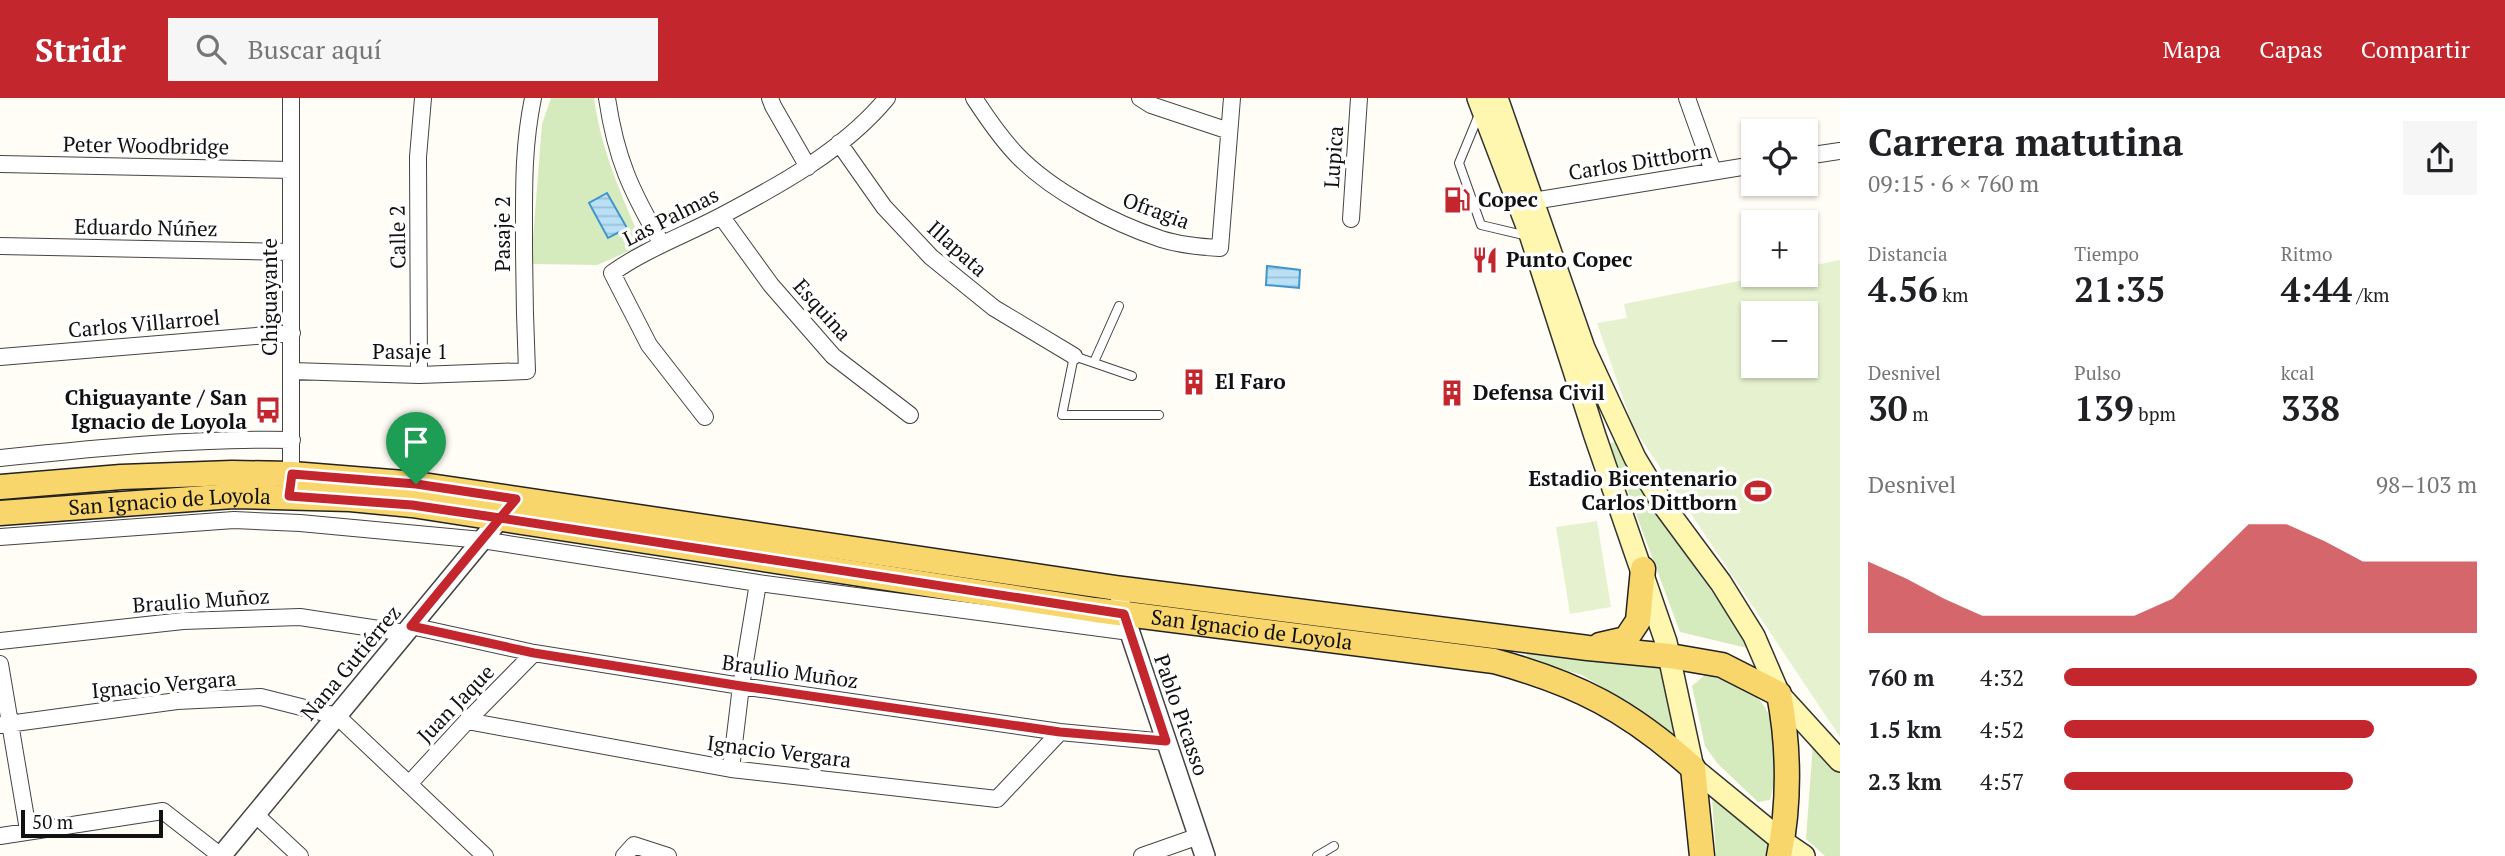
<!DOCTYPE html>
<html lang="es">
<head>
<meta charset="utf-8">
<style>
	:root { --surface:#fff; --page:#f6f6f6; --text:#202124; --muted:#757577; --accent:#c4262e }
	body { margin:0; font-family:"PT Serif",serif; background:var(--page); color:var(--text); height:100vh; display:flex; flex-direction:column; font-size:26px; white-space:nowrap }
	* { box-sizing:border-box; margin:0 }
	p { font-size:23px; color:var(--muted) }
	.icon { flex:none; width:38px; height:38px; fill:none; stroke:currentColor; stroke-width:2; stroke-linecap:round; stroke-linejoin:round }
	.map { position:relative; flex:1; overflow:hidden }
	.side { display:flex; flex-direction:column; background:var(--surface); width:665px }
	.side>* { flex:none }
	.controls { position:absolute; left:1741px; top:21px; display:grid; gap:14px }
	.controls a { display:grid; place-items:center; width:77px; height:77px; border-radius:0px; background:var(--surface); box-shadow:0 2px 5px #0004; font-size:35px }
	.scale { position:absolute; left:21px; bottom:18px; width:142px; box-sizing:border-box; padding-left:7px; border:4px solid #111; border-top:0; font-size:19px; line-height:24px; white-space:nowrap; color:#111; -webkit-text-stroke:5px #fff; paint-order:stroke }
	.pin { position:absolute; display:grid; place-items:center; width:60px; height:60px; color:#fff; margin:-72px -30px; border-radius:50% 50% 50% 0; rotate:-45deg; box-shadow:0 0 7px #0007 }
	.pin .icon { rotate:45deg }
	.round { display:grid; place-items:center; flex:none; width:74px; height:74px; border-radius:0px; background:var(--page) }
	.summary { display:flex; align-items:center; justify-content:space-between; height:119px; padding:0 28px }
	h1 { font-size:38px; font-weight:600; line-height:52px }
	.stats { display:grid; grid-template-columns:repeat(3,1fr); gap:10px; height:119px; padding:7px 28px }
	.stats div { display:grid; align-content:center }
	.stats b { font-size:35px; font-weight:600 }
	.stats small { font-size:19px; font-weight:400 }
	.stats p { font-size:19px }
	.chart { height:196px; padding:14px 28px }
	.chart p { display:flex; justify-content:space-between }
	.chart svg { width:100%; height:126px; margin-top:7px; fill:var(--accent); opacity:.7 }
	ul { padding:0 28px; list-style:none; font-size:23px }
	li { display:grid; grid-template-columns:112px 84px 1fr; align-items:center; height:52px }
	li i { height:18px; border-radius:9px; background:var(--accent) }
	header { display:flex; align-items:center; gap:42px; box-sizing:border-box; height:98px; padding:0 35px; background:var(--accent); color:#fff }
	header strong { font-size:33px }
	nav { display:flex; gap:38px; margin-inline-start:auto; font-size:24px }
	.search { width:490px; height:63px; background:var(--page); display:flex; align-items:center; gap:18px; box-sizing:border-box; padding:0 24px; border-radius:0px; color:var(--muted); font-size:26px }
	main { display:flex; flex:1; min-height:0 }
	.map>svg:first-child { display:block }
	.green { fill:#d5ebbd }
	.pitch { fill:#e6f2cf; fill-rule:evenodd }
	.water { fill:url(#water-rules); stroke:#3f96cf; stroke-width:2 }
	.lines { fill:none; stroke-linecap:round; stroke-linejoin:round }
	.service-casing { stroke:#444; stroke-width:10 }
	.minor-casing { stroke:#444; stroke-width:18 }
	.tertiary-casing { stroke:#444; stroke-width:22 }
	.secondary-casing { stroke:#333; stroke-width:24 }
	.primary-casing { stroke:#222; stroke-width:27 }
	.service { stroke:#fff; stroke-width:8 }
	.minor { stroke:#fff; stroke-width:16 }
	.tertiary { stroke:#fff; stroke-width:19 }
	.secondary { stroke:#fff6b0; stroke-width:21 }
	.primary { stroke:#f9d66b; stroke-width:24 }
	.route-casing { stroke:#fff; stroke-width:14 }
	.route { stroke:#c4262e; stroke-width:9 }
	.labels { text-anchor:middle; stroke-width:7; stroke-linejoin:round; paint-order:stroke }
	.street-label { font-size:21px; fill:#111; stroke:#fff }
	.poi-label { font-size:21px; font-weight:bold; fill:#111; stroke:#fff; text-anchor:start }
</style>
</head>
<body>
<header>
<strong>Stridr</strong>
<div class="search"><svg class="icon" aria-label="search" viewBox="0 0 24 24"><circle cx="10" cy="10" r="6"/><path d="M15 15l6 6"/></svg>Buscar aquí</div>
<nav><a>Mapa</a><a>Capas</a><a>Compartir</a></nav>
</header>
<main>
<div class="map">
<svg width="1840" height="758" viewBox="0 0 1840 758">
	<defs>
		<pattern id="water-rules" width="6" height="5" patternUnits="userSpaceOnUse" patternTransform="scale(1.75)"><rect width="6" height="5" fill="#b9e0f7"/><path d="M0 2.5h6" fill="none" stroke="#9ebfd3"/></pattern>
	</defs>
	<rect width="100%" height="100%" fill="#fffdf5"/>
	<!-- green -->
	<path class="green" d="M 551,0 L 594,0 C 601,52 622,99 643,147 L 597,167 L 531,166 L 542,26 Z
		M 1615,343 L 1666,430 L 1739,531 L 1747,550 L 1680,534 L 1610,346 Z
		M 1528,554 L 1662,570 L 1678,638 L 1674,638 L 1634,609 L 1582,577 L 1524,560 Z
		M 1705,577 C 1722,582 1744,585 1756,598 C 1783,626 1779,667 1770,702 L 1758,704 L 1717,665 L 1705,648 L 1692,588 Z
		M 1813,645 L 1840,675 L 1840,758 L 1825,758 L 1806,741 Z
		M 1712,699 L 1768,740 L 1766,758 L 1716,758 Z"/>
	<!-- pitch -->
	<path class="pitch" d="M 1840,162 L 1840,639 L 1633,329 L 1597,225 L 1627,220 L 1624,206 L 1769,177 L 1806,177 L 1806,169 ZM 1754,215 L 1806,215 L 1806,268 L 1754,268 Z
		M 1597,423 L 1611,509 L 1570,516 L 1556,429 Z"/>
	<!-- water -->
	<path class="water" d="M 607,95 L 627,130 L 608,140 L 589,105 Z
		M 1267,168 L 1300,172 L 1299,190 L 1266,187 Z"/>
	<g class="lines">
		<!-- service casing -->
		<g class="service-casing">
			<path id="service" d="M 1480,14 L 1459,65 L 1481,127 L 1528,138
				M 1094,264 L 1119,208
				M 1132,278 L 1074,258 L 1062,317 L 1159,317
				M 1317,758 L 1334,748"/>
		</g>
		<!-- minor casing -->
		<g class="minor-casing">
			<path id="minor" d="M 291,0 L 291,382
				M 607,0 C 616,61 631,93 662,146
				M 770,0 L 773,8 L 808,69
				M 974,0 C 987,20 1000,39 1016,56 C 1051,93 1113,125 1161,141 C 1180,147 1200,149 1220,150 L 1232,0
				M 1140,0 L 1151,7 L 1229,33
				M 1687,0 L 1713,73
				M 839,45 L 884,109 L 931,159 L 994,210 L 1074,258
				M 1806,58 L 1840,53
				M 0,66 L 291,72
				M 1533,103 L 1754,67
				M 721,118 L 771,187 L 833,258 L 910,317
				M 1351,121 L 1359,0
				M 0,148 L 291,154
				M 0,259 L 292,235
				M 292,273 L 419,277 L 527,273 C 525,228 524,184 524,139 C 524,90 523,49 533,0
				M 419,277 L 418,59 L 423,0
				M 705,319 L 649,247 L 612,175 C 646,151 685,137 721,118 C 780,87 844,52 887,0
				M 0,360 C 97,350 194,340 292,342
				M 0,439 L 234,422 L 300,425 L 482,442 L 758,485 L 1130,534
				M 411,528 L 534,555 L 741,588 L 1060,634 L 1166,644
				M 0,543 L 183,523 L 300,519 L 405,535
				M 0,566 L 28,732
				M 467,623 L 731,671 L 997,701 L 1060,634
				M 0,627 L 177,603 L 261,599 L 337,618 L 485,758
				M 731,671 L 741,588 L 758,485
				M 409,686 L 467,623 L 534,555
				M 256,717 L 300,758
				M 0,738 L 163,713 L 221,758
				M 624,758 L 634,747 L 668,758
				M 1142,758 L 1199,738"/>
		</g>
		<!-- tertiary casing -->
		<g class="tertiary-casing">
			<path id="tertiary" d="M 1120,505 L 1205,758
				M 221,758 L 507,412"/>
		</g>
		<!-- secondary casing -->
		<g class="secondary-casing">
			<path id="secondary" d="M 1478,0 L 1531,139 L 1595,338 L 1666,544 L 1693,670 L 1782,743 L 1804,758
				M 1497,0 L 1584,250 L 1635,360 L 1664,408 L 1721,485 L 1754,538 L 1779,596 L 1840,663"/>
		</g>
		<!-- primary casing -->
		<g class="primary-casing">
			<g id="primary">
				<path d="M 0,389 L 121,379 L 232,375 L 292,376 L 416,386 L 1116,490 L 1588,550 L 1670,558 L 1722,567 L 1779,596 C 1789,647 1790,706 1779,758"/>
				<path id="s1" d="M 0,415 L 233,398 L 350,401 L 412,407 L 1095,512 L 1494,563 C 1578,586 1628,612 1693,670 L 1702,758"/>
				<path d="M 1600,547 L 1626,541 L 1638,523 L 1643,471"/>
			</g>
		</g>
		<!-- service -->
		<use href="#service" class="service"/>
		<!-- minor -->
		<use href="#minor" class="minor"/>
		<!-- tertiary -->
		<use href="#tertiary" class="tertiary"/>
		<!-- secondary -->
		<use href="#secondary" class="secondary"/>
		<!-- primary -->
		<use href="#primary" class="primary"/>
	</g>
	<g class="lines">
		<!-- route casing -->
		<g class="route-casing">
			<path id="route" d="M 416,386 L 516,401 C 481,443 446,485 411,528 L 534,555 L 741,588 L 1060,634 L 1166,643 L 1124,516 L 500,420 L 412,407 L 289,398 L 292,376 L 416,386"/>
		</g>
		<!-- route -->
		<use href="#route" class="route"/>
	</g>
	<!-- icons -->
	<defs>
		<g id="fuel-bare" transform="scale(2.1)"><path d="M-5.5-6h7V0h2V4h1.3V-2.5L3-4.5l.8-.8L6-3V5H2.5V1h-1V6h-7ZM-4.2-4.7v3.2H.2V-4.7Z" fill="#c4262e" stroke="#fff" stroke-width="2.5" paint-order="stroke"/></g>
		<g id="restaurant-bare" transform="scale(2.1)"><path d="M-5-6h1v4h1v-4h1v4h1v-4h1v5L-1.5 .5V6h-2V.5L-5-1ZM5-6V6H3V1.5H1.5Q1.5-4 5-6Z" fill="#c4262e" stroke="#fff" stroke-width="2.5" paint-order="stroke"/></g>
		<g id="building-bare" transform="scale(2.1)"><path d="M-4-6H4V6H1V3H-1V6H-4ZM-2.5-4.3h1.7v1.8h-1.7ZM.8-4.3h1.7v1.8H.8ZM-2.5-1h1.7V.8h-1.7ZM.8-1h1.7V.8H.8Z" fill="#c4262e" stroke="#fff" stroke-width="2.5" paint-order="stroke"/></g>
		<g id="bus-bare" transform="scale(2.1)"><path d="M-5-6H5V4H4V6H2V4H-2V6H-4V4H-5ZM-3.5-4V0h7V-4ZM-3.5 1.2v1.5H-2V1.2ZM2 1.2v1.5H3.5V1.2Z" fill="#c4262e" stroke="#fff" stroke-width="2.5" paint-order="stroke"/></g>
		<g id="stadium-bare" transform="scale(2.1)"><path d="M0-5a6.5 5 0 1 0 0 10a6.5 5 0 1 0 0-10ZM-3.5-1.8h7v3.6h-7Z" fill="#c4262e" stroke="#fff" stroke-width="2.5" paint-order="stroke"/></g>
	</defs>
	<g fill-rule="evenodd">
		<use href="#fuel-bare" x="1457" y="102"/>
		<use href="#restaurant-bare" x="1485" y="162"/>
		<use href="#building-bare" x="1194" y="284"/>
		<use href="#building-bare" x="1452" y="295"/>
		<use href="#bus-bare" x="268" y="312"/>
		<use href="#stadium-bare" x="1758" y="393"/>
	</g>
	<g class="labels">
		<!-- street labels -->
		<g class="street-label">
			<text transform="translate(146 48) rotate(1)" y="7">Peter Woodbridge</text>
			<text transform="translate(1334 59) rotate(-86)" y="7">Lupica</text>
			<text transform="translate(1640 64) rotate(-9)" y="7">Carlos Dittborn</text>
			<text transform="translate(1156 113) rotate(20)" y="7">Ofragia</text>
			<text transform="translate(671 119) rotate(-27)" y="7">Las Palmas</text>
			<text transform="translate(146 130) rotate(1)" y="7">Eduardo Núñez</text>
			<text transform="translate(503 136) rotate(-90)" y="7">Pasaje 2</text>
			<text transform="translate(398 139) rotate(-91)" y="7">Calle 2</text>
			<text transform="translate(957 151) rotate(42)" y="7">Illapata</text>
			<text transform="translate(270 199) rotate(-90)" y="7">Chiguayante</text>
			<text transform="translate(822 212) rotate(48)" y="7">Esquina</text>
			<text transform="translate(144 226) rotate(-5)" y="7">Carlos Villarroel</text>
			<text x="410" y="261">Pasaje 1</text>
			<text dy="7" stroke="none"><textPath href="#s1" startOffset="170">San Ignacio de Loyola</textPath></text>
			<text transform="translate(201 503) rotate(-4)" y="7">Braulio Muñoz</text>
			<text dy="7" stroke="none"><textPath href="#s1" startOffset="1262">San Ignacio de Loyola</textPath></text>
			<text transform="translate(351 565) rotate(-50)" y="7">Nana Gutiérrez</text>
			<text transform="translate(790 574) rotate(8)" y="7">Braulio Muñoz</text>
			<text transform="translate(164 587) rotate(-5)" y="7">Ignacio Vergara</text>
			<text transform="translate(456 606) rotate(-46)" y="7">Juan Jaque</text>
			<text transform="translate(1181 617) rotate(71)" y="7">Pablo Picasso</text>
			<text transform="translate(779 654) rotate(7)" y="7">Ignacio Vergara</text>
		</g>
		<!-- poi labels -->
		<g class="poi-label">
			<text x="1478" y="109">Copec</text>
			<text x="1506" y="169">Punto Copec</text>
			<text x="1215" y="291">El Faro</text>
			<text x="1473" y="302">Defensa Civil</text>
			<text x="247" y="307" text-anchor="end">Chiguayante / San<tspan x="247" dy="24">Ignacio de Loyola</tspan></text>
			<text x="1737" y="388" text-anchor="end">Estadio Bicentenario<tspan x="1737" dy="24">Carlos Dittborn</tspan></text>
		</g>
	</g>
</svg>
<div class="controls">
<a><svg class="icon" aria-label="locate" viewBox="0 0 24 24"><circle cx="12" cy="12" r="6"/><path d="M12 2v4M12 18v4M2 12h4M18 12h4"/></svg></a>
<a>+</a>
<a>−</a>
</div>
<div class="scale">50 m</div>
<div class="pin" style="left:416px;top:386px;background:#1e9e55"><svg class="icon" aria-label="arrive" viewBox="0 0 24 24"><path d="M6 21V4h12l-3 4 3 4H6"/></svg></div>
</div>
<section class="side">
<div class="summary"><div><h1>Carrera matutina</h1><p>09:15 · 6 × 760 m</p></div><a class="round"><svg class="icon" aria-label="share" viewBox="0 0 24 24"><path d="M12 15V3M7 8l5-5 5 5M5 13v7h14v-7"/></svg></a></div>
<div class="stats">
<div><p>Distancia</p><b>4.56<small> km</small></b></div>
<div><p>Tiempo</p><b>21:35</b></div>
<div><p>Ritmo</p><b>4:44<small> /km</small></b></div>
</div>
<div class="stats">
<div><p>Desnivel</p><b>30<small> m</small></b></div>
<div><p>Pulso</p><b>139<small> bpm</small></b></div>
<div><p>kcal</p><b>338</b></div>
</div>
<div class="chart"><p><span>Desnivel</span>98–103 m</p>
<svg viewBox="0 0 160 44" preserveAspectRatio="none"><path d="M0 44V19L10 25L20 32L30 38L40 38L50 38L60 38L70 38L80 32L90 19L100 6L110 6L120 12L130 19L140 19L150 19L160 19V44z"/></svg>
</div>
<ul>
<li><b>760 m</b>4:32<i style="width:100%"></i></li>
<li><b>1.5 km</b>4:52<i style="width:75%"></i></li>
<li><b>2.3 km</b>4:57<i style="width:70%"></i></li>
</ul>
</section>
</main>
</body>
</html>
